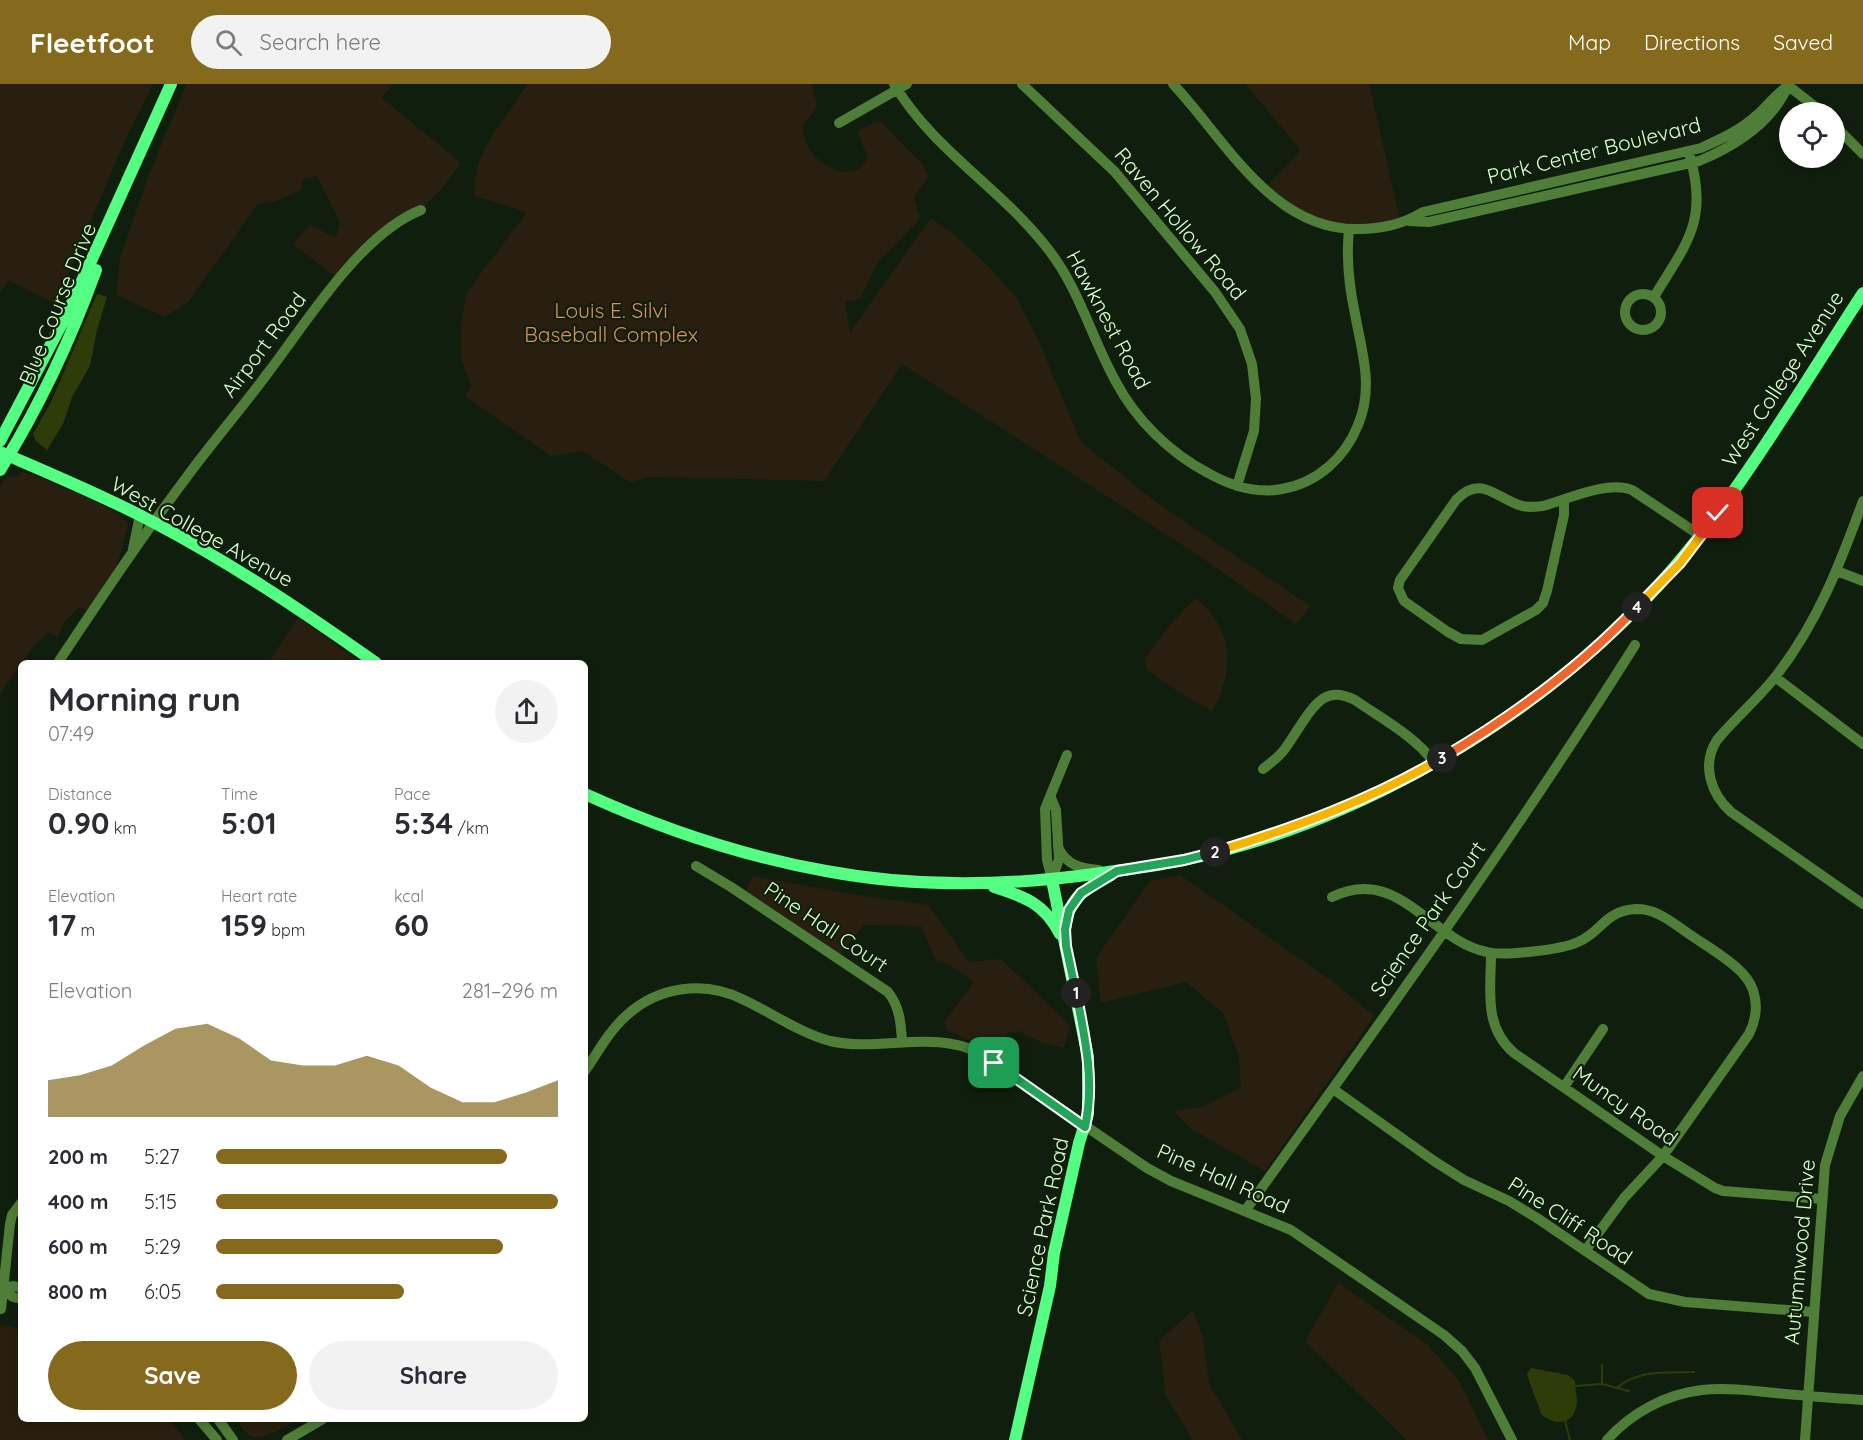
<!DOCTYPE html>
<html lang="en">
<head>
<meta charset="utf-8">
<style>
	:root { --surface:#fff; --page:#f2f2f3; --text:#2b2b33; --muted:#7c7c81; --accent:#856a1d }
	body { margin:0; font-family:Quicksand,sans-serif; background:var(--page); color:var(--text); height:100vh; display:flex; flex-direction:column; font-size:22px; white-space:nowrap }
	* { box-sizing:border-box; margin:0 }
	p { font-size:20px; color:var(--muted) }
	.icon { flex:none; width:33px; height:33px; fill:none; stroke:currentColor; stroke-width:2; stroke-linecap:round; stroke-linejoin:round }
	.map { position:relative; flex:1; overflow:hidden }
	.side { position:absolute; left:18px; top:576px; width:570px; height:762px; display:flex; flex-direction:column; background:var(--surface); border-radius:9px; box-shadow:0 3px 9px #0003 }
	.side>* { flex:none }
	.tools { position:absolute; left:1779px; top:18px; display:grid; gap:12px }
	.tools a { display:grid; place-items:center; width:66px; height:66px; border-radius:50%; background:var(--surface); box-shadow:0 3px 9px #0003; font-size:30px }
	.pin { position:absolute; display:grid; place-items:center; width:51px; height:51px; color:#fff; margin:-26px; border-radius:12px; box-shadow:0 3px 9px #0006 }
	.km { position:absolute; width:30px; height:30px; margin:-15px; border-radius:50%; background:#222; color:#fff; font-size:16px; line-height:30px; text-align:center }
	.round { display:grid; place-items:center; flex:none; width:63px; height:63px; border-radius:32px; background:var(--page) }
	.head { display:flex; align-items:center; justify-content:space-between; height:102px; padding:0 30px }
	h1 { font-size:33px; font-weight:700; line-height:45px }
	.figures { display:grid; grid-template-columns:repeat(3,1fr); gap:9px; height:102px; padding:6px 30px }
	.figures div { display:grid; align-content:center }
	.figures b { font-size:30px; font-weight:700 }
	.figures small { font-size:16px; font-weight:400 }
	.figures p { font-size:16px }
	.chart { height:168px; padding:12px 30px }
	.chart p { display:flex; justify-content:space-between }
	.chart svg { width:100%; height:108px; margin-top:6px; fill:var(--accent); opacity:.7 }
	.cta { display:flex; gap:12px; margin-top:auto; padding:12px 30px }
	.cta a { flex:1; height:69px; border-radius:36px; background:var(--accent); color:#fff; font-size:24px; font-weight:700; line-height:69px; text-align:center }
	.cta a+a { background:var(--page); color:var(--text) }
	ul { padding:0 30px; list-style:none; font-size:20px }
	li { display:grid; grid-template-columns:96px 72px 1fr; align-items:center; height:45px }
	li i { height:15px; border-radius:8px; background:var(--accent) }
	header { display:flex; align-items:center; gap:36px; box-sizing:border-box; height:84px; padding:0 30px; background:var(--accent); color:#fff }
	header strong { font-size:28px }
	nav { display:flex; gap:33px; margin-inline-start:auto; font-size:21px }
	.search { width:420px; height:54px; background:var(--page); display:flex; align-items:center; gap:15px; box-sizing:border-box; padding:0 21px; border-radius:33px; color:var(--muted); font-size:22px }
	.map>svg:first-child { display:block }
	.green { fill:#291f10 }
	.water { fill:#2d3c09 }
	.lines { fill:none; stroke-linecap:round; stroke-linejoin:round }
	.stream { stroke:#2d3c09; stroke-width:2 }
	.minor { stroke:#4e7e38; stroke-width:10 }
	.major { stroke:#53fe82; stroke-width:12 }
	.split-1-casing { stroke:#fff; stroke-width:12 }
	.split-2-casing { stroke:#fff; stroke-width:12 }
	.split-3-casing { stroke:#fff; stroke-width:12 }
	.split-4-casing { stroke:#fff; stroke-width:12 }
	.split-5-casing { stroke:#fff; stroke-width:12 }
	.split-1 { stroke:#22a559; stroke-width:8 }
	.split-2 { stroke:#22a559; stroke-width:8 }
	.split-3 { stroke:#f5b400; stroke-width:8 }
	.split-4 { stroke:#f0652b; stroke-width:8 }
	.split-5 { stroke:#f5b400; stroke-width:8 }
	.labels { text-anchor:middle; stroke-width:4.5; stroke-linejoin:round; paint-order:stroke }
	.street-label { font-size:21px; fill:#d7ffcb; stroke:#101f0d }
	.park-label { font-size:21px; fill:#de8d58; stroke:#101f0d }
</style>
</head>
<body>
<header>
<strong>Fleetfoot</strong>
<div class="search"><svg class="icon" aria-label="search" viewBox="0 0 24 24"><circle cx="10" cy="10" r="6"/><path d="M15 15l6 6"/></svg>Search here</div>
<nav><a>Map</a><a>Directions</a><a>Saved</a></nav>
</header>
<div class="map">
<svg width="1863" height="1356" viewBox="0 0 1863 1356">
	<rect width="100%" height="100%" fill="#101f0d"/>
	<!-- green -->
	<path class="green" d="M 0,0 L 153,0 L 125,56 L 56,220 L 9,197 L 0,208 Z
		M 187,0 L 393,0 L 382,14 L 461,79 L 443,103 L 421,125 L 401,135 L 340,196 L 293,160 L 310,141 L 336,154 L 340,138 L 317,92 L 303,95 L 301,106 L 276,117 L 258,120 L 188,218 L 165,233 L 116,211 L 120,174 L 149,90 Z
		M 528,0 L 812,0 L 817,24 L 803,40 C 802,62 817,80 839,87 C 845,89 853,86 859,85 L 868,74 L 857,47 L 875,38 L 881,38 L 924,82 L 928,94 L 914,113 L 920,135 L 878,178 L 860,215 L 845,218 L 850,248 L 931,134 L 958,154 L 988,182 L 1015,212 L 1036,251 L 1081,358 L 1157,419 L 1310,522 L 1296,540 L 1198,471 L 902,280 L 824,397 L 651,393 L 630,398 L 583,367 L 551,372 L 465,312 L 471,303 L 461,274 L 461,242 L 467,208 L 527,128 L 475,112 C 472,77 492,50 512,23 C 517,16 522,7 528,0 Z
		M 1245,0 L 1369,0 L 1401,140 L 1391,142 L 1321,138 L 1264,105 L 1301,66 Z
		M 20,388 L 31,390 C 52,400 119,423 128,440 L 116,485 L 88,527 L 79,523 L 64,538 L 58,553 L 48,549 L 35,560 L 0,610 L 0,401 L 8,392 L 10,394 L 20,391 Z
		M 1195,514 C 1235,546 1235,585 1212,627 L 1177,607 L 1147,585 L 1145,574 L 1165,547 Z
		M 298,534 L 361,579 L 268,579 Z
		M 1180,791 L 1336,900 L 1374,932 L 1265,1087 L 1190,1044 L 1174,1027 L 1205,1022 L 1241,1003 L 1239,972 L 1223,929 L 1186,898 L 1101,919 L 1096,874 L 1150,797 Z
		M 753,792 L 857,811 L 928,821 L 969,878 L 1001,875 L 1070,941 L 1064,964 L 1043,959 L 1019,947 L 1008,949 L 993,970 L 945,944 L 947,941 L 943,939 L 974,898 L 947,879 L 937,878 L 921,842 L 864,841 L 840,871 L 746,806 Z
		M 1338,1199 L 1428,1261 L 1460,1298 L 1488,1356 L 1407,1356 L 1305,1258 Z
		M 1193,1226 L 1203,1253 L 1209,1300 L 1242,1356 L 1193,1356 L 1166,1312 L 1159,1257 Z
		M 0,1241 L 21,1245 L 21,1335 L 169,1335 L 186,1356 L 0,1356 Z
		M 236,1335 L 298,1335 C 288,1341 264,1356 253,1353 C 246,1351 240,1341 236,1335 Z"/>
	<!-- water -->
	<path class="water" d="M 97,210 L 107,213 L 97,246 L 90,282 L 72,313 L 63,340 L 47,366 L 36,357 L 33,350 L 51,318 Z
		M 1531,1284 L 1568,1291 L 1575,1297 C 1575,1304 1577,1311 1577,1318 C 1575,1341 1556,1343 1541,1330 C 1537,1315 1530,1303 1527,1289 Z"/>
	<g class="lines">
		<!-- stream -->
		<path class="stream" d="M 1602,1281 L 1602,1300
			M 1575,1302 L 1602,1300 L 1629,1307
			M 1617,1304 C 1638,1285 1668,1289 1694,1288
			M 1565,1337 L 1570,1356"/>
		<!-- minor -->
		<path class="minor" d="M 894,0 C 933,66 1002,105 1048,165 C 1080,206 1091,253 1116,298 C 1136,336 1170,369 1208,389 C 1231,402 1256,410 1282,405 C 1317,399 1345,374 1358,341 C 1374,303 1362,269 1355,230 C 1349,202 1346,174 1349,145
			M 1022,0 L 1115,88 L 1215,208 L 1240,245 L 1252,280 L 1256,315 L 1254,347 L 1237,402
			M 1173,0 C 1226,56 1273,149 1362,145 C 1385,144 1403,140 1423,128 L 1701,64 C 1721,55 1741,46 1757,31 C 1768,21 1776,10 1788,2
			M 1786,0 L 1822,28
			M 839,39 L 907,0
			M 1834,41 L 1863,70
			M 1409,137 L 1429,138 L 1699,77 C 1735,62 1772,38 1788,2
			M1625 228a18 18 0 1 1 36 0a18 18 0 1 1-36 0Z
			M 1654,213 C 1685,161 1709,138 1690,73
			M 1564,416 L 1564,431 L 1547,507 L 1543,519 L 1536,526 L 1482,556 L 1461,555 L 1448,548 L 1404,517 L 1398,504 L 1400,496 L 1456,416 C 1480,391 1494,412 1519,421 C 1527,424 1534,423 1543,422 C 1568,415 1608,396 1632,406 L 1701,452
			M 1863,417 C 1840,480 1818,538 1776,592 C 1758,615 1735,634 1717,656 C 1701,681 1711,710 1731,728 L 1863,820
			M 133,465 L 140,431
			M 1837,487 L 1863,497
			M 59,577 C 101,514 143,451 189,390 C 214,356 242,324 267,290 C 307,238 360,150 421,126
			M 1775,593 L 1863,660
			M 1263,685 C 1270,679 1278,674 1284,666 C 1295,652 1309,623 1324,614 C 1334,608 1345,611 1355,616 C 1379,633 1418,654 1434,679
			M 1051,714 L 1056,726 L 1059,775 L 1052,796
			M 1058,763 C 1066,781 1081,785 1099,786
			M 696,782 L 731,803 L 888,908 C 900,923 901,940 902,958
			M 1052,796 L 1047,776 L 1045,725 L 1067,671
			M 1332,813 C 1398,780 1431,857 1487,868 C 1504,872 1561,866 1578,858 C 1602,848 1604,827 1636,825 C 1643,825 1652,827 1658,830 C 1669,835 1679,843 1689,850 C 1705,861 1723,871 1737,884 C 1744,890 1750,898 1753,906 C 1758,921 1756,936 1749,950 L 1663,1072 L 1624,1114 L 1585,1167
			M 1491,869 C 1491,906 1483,942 1514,969 L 1663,1072 L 1715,1104 L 1723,1107 L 1822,1115
			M 585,987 C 598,968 609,947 626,932 C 658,902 705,896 744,916 C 772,929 800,949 830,957 C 870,966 912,953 952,960 C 980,964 1005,986 1027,1002 C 1067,1029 1107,1057 1147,1084 L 1171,1097 L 1291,1146 L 1444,1251 L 1462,1267 L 1475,1284 L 1512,1356
			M 1564,1003 L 1603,945
			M 1333,1005 L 1434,1077 L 1464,1096 L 1509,1117 L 1537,1134 L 1649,1210 L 1685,1218 L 1813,1228
			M 1245,1127 C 1379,941 1513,755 1635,561
			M 0,1205 L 14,1202 L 21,1204
			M 3,1205 L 13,1213 L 21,1215
			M 1,1225 L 10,1140 L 12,1131 L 21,1119
			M 199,1335 L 217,1356
			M 218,1335 L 233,1356
			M 287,1356 L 323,1335
			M 1607,1356 C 1631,1329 1666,1310 1702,1306 C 1727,1303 1752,1307 1776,1309 C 1805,1312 1834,1314 1863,1316
			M 1805,1356 L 1825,1081 L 1840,1032 L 1863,992"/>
		<!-- major -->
		<path class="major" d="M 0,357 L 68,228 L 171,0
			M 0,368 C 51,390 104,412 153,438 C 231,479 304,528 376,579
			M 0,386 C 39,323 71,255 96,186
			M 585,710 C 662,745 742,772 826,787 C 916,804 1010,802 1101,789 C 1129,785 1157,782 1184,776 C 1345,742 1507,651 1624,537 C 1722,442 1789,322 1863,209
			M 994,803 C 1025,813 1044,819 1060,850
			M 1065,846 C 1068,812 1085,806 1111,791
			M 1015,1356 L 1050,1202 L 1054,1169 L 1079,1059 L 1088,1030 L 1088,973 L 1052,796"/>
	</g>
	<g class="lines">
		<!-- split-1 casing -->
		<g class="split-1-casing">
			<path id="split-1" d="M 994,979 L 1085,1043 C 1095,998 1085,953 1076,909"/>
		</g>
		<!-- split-2 casing -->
		<g class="split-2-casing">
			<path id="split-2" d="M 1076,909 L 1066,862 L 1065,845 L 1069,826 L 1081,809 L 1117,787 L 1184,776 L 1215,768"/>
		</g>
		<!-- split-3 casing -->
		<g class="split-3-casing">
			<path id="split-3" d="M 1215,768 C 1294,744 1371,716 1442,674"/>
		</g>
		<!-- split-4 casing -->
		<g class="split-4-casing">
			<path id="split-4" d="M 1442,674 C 1513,632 1581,583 1637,523"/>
		</g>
		<!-- split-5 casing -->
		<g class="split-5-casing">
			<path id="split-5" d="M 1637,523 L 1680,479 L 1718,429"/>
		</g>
		<!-- split-1 -->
		<use href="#split-1" class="split-1"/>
		<!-- split-2 -->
		<use href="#split-2" class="split-2"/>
		<!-- split-3 -->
		<use href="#split-3" class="split-3"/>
		<!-- split-4 -->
		<use href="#split-4" class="split-4"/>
		<!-- split-5 -->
		<use href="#split-5" class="split-5"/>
	</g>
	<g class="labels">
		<!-- street labels -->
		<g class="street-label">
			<text transform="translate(1594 67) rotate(-14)" y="7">Park Center Boulevard</text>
			<text transform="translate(1180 140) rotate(50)" y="7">Raven Hollow Road</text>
			<text transform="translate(58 220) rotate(-68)" y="7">Blue Course Drive</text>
			<text transform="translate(1108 236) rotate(62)" y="7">Hawknest Road</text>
			<text transform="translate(264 261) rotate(-53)" y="7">Airport Road</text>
			<text transform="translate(1783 295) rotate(-57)" y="7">West College Avenue</text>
			<text transform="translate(202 448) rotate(29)" y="7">West College Avenue</text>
			<text transform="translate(1428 835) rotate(-55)" y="7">Science Park Court</text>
			<text transform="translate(826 843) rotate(34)" y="7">Pine Hall Court</text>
			<text transform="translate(1625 1022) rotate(35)" y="7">Muncy Road</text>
			<text transform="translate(1223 1095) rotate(24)" y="7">Pine Hall Road</text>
			<text transform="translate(1570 1137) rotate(33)" y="7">Pine Cliff Road</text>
			<text transform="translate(1043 1143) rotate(-78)" y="7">Science Park Road</text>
			<text transform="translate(1800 1168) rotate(-85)" y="7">Autumnwood Drive</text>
		</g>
		<!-- park labels -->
		<g class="park-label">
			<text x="611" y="234">Louis E. Silvi<tspan x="611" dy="24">Baseball Complex</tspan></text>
		</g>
	</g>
</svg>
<div class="tools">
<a><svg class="icon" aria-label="locate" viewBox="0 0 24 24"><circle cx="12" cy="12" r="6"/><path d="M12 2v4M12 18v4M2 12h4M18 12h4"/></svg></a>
</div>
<div class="pin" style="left:994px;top:979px;background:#1e9e55"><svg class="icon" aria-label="arrive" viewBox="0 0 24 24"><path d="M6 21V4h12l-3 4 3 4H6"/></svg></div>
<div class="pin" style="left:1718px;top:429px;background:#d93025"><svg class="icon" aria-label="check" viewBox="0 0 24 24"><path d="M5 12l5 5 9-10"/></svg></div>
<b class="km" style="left:1076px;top:909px">1</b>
<b class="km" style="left:1215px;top:768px">2</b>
<b class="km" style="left:1442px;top:674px">3</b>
<b class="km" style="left:1637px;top:523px">4</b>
<section class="side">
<div class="head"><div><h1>Morning run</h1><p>07:49</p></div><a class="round"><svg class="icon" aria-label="share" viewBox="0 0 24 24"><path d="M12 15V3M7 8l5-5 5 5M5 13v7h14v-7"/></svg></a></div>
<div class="figures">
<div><p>Distance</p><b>0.90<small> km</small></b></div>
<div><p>Time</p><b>5:01</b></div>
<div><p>Pace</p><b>5:34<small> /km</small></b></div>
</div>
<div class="figures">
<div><p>Elevation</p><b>17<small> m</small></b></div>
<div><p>Heart rate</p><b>159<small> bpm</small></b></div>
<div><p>kcal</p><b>60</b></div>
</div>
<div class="chart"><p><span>Elevation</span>281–296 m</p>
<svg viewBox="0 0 160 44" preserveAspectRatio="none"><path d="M0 44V29L10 27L20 23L30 15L40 8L50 6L60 12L70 21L80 23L90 23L100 19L110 23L120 32L130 38L140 38L150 34L160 29V44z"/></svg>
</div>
<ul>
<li><b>200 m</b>5:27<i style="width:85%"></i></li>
<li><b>400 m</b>5:15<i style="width:100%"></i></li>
<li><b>600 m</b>5:29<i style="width:84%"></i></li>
<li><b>800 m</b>6:05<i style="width:55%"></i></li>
</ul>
<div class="cta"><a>Save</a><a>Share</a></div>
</section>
</div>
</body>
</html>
